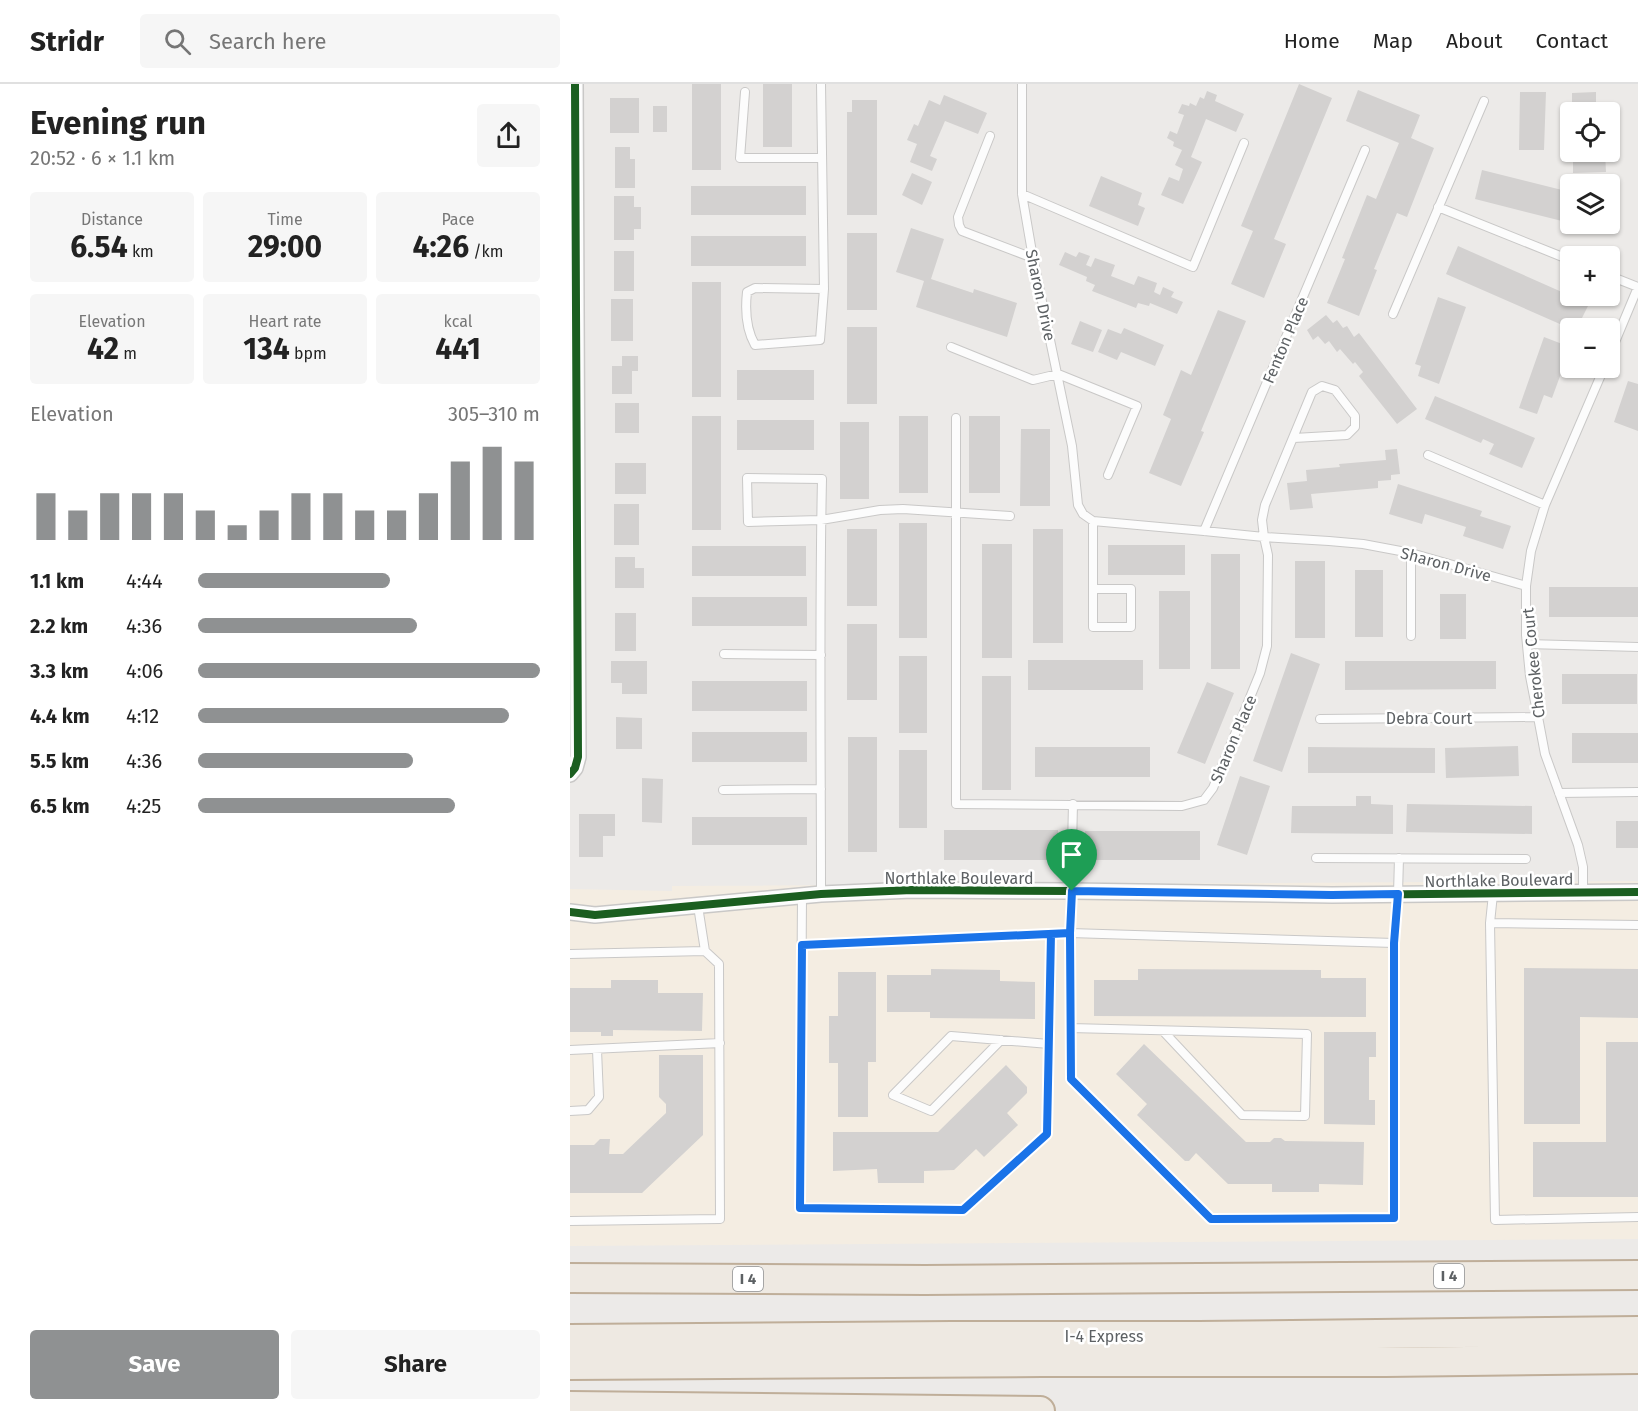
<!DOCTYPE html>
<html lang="en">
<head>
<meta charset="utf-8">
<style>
	:root { --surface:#fff; --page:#f6f6f6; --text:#222; --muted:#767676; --line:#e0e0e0; --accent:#8f9192 }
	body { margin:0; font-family:"Fira Sans",sans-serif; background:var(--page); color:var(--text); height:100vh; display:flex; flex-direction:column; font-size:22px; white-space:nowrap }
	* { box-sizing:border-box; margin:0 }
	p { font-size:20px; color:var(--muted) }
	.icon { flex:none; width:33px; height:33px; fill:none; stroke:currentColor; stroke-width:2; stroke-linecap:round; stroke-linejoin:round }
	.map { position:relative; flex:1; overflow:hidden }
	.drawer { display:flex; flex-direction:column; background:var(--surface); width:570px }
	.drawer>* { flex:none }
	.buttons { position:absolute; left:990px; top:18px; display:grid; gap:12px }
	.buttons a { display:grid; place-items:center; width:60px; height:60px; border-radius:6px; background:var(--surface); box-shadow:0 2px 4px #0004; font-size:30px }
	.pin { position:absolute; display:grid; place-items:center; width:51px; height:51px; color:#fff; margin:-62px -26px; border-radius:50% 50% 50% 0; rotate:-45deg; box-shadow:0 0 6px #0007 }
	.pin .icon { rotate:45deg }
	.round { display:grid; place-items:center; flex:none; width:63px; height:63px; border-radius:6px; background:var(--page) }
	.head { display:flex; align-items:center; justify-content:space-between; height:102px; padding:0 30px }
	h1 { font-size:33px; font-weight:700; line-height:45px }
	.metrics { display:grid; grid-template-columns:repeat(3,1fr); gap:9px; height:102px; padding:6px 30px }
	.metrics div { display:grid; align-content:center; border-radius:6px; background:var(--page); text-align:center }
	.metrics b { font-size:30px; font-weight:700 }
	.metrics small { font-size:16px; font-weight:400 }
	.metrics p { font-size:16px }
	.chart { height:168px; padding:12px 30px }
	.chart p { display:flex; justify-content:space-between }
	.chart svg { width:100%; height:108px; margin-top:6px; stroke:var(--accent); stroke-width:6 }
	.action { display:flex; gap:12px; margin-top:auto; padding:12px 30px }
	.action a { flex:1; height:69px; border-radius:6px; background:var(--accent); color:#fff; font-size:24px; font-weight:700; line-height:69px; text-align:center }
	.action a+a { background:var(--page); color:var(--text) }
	ul { padding:0 30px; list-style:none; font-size:20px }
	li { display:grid; grid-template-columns:96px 72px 1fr; align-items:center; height:45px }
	li i { height:15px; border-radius:8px; background:var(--accent) }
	header { display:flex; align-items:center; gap:36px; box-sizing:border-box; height:84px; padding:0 30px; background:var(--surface); border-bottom:2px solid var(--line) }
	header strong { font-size:28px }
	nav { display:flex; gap:33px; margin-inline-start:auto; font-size:21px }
	.search { width:420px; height:54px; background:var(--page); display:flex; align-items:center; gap:15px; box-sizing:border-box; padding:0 21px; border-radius:6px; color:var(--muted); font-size:22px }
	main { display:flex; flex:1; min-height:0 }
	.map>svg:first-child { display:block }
	.commercial { fill:#f4ede2 }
	.building { fill:#d3d1d0 }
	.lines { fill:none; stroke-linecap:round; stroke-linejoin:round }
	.lane-casing { stroke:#c9c8c7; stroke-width:10 }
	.street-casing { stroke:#c9c8c7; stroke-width:18 }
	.highway-casing { stroke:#bfae99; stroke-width:32 }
	.lane { stroke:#fcfcfc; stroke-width:8 }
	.street { stroke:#fcfcfc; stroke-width:15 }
	.highway { stroke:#eee9e2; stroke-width:28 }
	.cycleway-casing { stroke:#fff; stroke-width:11 }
	.cycleway { stroke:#1b5e20; stroke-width:8 }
	.route-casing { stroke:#fff; stroke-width:12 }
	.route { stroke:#1a73e8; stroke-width:8 }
	.labels { text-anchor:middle; stroke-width:5; stroke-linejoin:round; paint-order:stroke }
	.shield { fill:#fff; stroke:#8e9092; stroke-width:1.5 }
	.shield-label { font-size:15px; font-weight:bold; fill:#5d6164 }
	.street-label { font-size:16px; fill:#5d6164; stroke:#fff }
</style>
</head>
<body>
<header>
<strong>Stridr</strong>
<div class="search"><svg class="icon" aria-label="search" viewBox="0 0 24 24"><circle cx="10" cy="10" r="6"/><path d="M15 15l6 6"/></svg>Search here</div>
<nav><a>Home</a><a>Map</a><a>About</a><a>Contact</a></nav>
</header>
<main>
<section class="drawer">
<div class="head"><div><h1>Evening run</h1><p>20:52 · 6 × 1.1 km</p></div><a class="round"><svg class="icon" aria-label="share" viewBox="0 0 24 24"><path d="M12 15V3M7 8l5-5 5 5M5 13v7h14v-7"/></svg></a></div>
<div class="metrics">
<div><p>Distance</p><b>6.54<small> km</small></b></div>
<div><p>Time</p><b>29:00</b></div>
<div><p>Pace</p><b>4:26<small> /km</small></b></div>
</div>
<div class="metrics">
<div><p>Elevation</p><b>42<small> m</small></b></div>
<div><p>Heart rate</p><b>134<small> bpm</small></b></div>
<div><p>kcal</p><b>441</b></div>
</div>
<div class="chart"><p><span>Elevation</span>305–310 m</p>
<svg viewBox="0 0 160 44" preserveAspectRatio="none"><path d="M5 44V25M15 44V32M25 44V25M35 44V25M45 44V25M55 44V32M65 44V38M75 44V32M85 44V25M95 44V25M105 44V32M115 44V32M125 44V25M135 44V12M145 44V6M155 44V12"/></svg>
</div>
<ul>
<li><b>1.1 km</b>4:44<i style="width:56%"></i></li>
<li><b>2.2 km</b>4:36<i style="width:64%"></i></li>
<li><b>3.3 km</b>4:06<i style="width:100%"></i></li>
<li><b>4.4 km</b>4:12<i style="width:91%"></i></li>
<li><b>5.5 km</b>4:36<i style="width:63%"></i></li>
<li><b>6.5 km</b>4:25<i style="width:75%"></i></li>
</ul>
<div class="action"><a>Save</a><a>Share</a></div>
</section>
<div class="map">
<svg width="1068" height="1327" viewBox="0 0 1068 1327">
	<rect width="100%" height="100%" fill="#eceae8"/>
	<!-- commercial -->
	<path class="commercial" d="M 1068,797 L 1068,801 L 762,804 L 527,800 Z
		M 296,801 L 25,824 L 0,821 L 0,805 L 102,807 L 102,802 Z
		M 343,813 L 502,814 L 762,818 L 1068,815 L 1068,1155 L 0,1162 L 0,835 L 26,838 L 251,818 Z"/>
	<!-- building -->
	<path class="building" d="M 122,0 L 151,0 L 151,86 L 122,86 Z
		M 193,0 L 222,0 L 222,63 L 193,63 Z
		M 729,0 L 762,14 L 704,155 L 716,160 L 694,214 L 661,200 L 683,147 L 671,142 Z
		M 788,6 L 850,31 L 841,54 L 864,64 L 837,133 L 827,129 L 804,185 L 807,186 L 789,232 L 757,219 L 775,175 L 772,174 L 797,111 L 806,115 L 829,59 L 776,37 Z
		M 637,7 L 647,11 L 645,17 L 674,30 L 666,48 L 636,35 L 621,73 L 632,78 L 613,120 L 591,111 L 599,93 L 609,97 L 613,85 L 605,81 L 612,66 L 603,62 L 604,58 L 597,54 L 600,47 L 607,50 L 614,31 L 608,29 L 612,20 L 619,22 L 620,19 L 626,22 L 630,13 L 634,15 Z
		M 950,8 L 976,8 L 974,66 L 949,66 Z
		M 1026,8 L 1026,28 L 1002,28 L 1002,9 Z
		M 374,11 L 417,29 L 408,50 L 375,37 L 360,72 L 367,75 L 362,87 L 340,78 L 347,60 L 337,56 L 344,40 L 348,42 L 359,16 L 370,21 Z
		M 40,14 L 69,14 L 69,49 L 40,49 Z
		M 282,16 L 307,16 L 307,131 L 277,131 L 277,28 L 282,28 Z
		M 83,22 L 97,22 L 97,48 L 83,48 Z
		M 45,63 L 60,63 L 60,75 L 65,75 L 65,104 L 45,104 Z
		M 1003,68 L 1035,68 L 1036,88 L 1003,89 Z
		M 912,86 L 1000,108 L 1000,139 L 905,115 Z
		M 342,89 L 362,98 L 352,121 L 332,111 Z
		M 531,92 L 572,109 L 568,121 L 575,124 L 568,142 L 519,122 Z
		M 121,102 L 236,102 L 236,131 L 121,131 Z
		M 44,112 L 64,112 L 64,123 L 71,123 L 71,145 L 64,145 L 64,156 L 44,156 Z
		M 1007,140 L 1025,140 L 1024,144 Z
		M 341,144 L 374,155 L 361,195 L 403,209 L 404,205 L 447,219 L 437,253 L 346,223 L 354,197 L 326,188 Z
		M 277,149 L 307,149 L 307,226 L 277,226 Z
		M 121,152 L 236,152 L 236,182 L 121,182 Z
		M 888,162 L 1019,220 L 1007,244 L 999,244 L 876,190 Z
		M 44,167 L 64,167 L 64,207 L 44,207 Z
		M 495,168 L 506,173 L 509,168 L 520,172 L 516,181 L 521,183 L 525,174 L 545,181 L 541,192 L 564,201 L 568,192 L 587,199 L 584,208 L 590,211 L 593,203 L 604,208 L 601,213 L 613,218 L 607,230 L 580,219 L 579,222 L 568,219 L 566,224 L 522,207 L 525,201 L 516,197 L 517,193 L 489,181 Z
		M 122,198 L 151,198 L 151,313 L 122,313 Z
		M 868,213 L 896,223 L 869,300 L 848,292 L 851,282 L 845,280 Z
		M 41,215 L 63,215 L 63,257 L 41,257 Z
		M 648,226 L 676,237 L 631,347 L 634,348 L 611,402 L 579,389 L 601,335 L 593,331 L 611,286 L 621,291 Z
		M 756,231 L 763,239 L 767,236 L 773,244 L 777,242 L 784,253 L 789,249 L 847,325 L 827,340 L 789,292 L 793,288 L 785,278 L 783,280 L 770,265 L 767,268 L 759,257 L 755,260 L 748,252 L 743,256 L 737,246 Z
		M 510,237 L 532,246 L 523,268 L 501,260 Z
		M 277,243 L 307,243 L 307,320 L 277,320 Z
		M 554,244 L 594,261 L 585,282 L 551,268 L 547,276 L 528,268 L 538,245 L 551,250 Z
		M 974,253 L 1000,263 L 1000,265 L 982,314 L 974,311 L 967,330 L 949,324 Z
		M 52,272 L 68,272 L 68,287 L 62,287 L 62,310 L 42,310 L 42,282 L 52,282 Z
		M 167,286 L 244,286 L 244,316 L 167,316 Z
		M 1058,297 L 1068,300 L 1068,347 L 1044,338 Z
		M 865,312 L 965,354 L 952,384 L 919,370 L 924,360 L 913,355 L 911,359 L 855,335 Z
		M 45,319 L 69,319 L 69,349 L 45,349 Z
		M 122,332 L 151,332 L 151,446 L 122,446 Z
		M 329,332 L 358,332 L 358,409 L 329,409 Z
		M 399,332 L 430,332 L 430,409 L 399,409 Z
		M 167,336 L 244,336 L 244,366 L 167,366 Z
		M 270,338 L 299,338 L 299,415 L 270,415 Z
		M 451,345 L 480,345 L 480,422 L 450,422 Z
		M 827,365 L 830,390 L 821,391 L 821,396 L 808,397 L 808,404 L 741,410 L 743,424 L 720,426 L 717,399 L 737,397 L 736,386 L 770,383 L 769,380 L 816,376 L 815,366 Z
		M 45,379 L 76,379 L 76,410 L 45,410 Z
		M 828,400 L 912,427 L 910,432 L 941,442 L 933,465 L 893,452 L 896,443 L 855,430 L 852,440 L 819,430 Z
		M 44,420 L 69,420 L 69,461 L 44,461 Z
		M 329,439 L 357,439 L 357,554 L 329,554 Z
		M 277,445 L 307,445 L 307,522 L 277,522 Z
		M 463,445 L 493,445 L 493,559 L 463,559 Z
		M 412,460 L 442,460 L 442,574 L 412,574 Z
		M 538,461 L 615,461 L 615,491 L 538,491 Z
		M 122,462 L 236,462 L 236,492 L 122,492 Z
		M 641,470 L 670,470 L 670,585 L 641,585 Z
		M 45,473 L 65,473 L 65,484 L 74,484 L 74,504 L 45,504 Z
		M 725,477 L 755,477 L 755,554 L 725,554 Z
		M 785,486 L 813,486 L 813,553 L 785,553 Z
		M 979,503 L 1068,503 L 1068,533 L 979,533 Z
		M 589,507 L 620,507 L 620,585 L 589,585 Z
		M 870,510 L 896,510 L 896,555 L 870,555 Z
		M 122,513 L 237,513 L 237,542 L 122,542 Z
		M 45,529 L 66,529 L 66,567 L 45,567 Z
		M 277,540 L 307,540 L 307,616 L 277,616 Z
		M 721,569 L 750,580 L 712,688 L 683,677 Z
		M 329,572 L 357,572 L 357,649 L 329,649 Z
		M 458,576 L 573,576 L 573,606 L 458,606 Z
		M 41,577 L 77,577 L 77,610 L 52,610 L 52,599 L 41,599 Z
		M 775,577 L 926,577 L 926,605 L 775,606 Z
		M 992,590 L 1067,590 L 1067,620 L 992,620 Z
		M 412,592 L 441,592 L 441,706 L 412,706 Z
		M 122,597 L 237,597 L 237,627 L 122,627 Z
		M 637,598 L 664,609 L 635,680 L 607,669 Z
		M 46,633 L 72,634 L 72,665 L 46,665 Z
		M 122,648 L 237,648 L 237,678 L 122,678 Z
		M 1002,649 L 1068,649 L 1068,679 L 1002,679 Z
		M 278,653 L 307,653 L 307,768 L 278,768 Z
		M 948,662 L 949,692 L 876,694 L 875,664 Z
		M 465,663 L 580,663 L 580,693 L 465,693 Z
		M 738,663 L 865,664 L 865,689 L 738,689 Z
		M 329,666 L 357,666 L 357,744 L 329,744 Z
		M 670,692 L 700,702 L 677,771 L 647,761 Z
		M 72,694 L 93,695 L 92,739 L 72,738 Z
		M 786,712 L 801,712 L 801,720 L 823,721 L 823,750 L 721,749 L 722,722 L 786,722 Z
		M 837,720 L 962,722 L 962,750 L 836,748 Z
		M 9,730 L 45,730 L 45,752 L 33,752 L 33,773 L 9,773 Z
		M 122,733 L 237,733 L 237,761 L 122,761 Z
		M 1046,737 L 1068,737 L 1068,764 L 1046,764 Z
		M 374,746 L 488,746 L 488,776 L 374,776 Z
		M 515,747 L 630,747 L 630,776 L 515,776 Z
		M 954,884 L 1068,885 L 1068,934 L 1010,933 L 1010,1040 L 954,1040 Z
		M 361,885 L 430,886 L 430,897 L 465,898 L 465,935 L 360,934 L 360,928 L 317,928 L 317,891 L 361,891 Z
		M 568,885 L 751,886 L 751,894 L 796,894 L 796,933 L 524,932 L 524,896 L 568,896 Z
		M 268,888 L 306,888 L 306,978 L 298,978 L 298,1033 L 268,1033 L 268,979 L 259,979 L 259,932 L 268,932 Z
		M 41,896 L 88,896 L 88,909 L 133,909 L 132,947 L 43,946 L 43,952 L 31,952 L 31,948 L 0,948 L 0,904 L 41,904 Z
		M 754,948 L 806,948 L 806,973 L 799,973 L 799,1016 L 805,1016 L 805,1041 L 754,1040 Z
		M 1036,958 L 1068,958 L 1068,1113 L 963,1113 L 963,1058 L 1036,1058 Z
		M 574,960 L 676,1058 L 700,1058 L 704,1054 L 711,1054 L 715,1057 L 794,1058 L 793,1101 L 749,1100 L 749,1108 L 702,1108 L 702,1100 L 658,1100 L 626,1069 L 619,1077 L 615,1077 L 567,1031 L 577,1020 L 546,990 Z
		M 89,971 L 133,971 L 133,1051 L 72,1109 L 0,1109 L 0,1061 L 24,1061 L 30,1055 L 40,1055 L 39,1070 L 53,1070 L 96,1029 L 96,1020 L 89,1013 Z
		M 436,981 L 457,1003 L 457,1009 L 437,1029 L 448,1041 L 414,1073 L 406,1065 L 384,1086 L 354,1087 L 354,1099 L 308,1099 L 307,1085 L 263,1087 L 263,1048 L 368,1048 Z"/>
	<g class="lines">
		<!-- lane casing -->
		<g class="lane-casing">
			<path id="lane" d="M 251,0 L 254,205 L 250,256 L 185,261 C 176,245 175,226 177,208 L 185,204 L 254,205
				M 452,0 L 452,110 L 463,174 L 502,362 L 508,421 L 513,430 L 523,437 L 634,447 L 694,453 L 759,457 L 793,460 L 841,469 L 956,502
				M 175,8 L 170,74 L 252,74
				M 420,52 L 388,133 L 389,141 L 392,147 L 463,174
				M 452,110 L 623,183 L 674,59
				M 868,123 L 1000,176
				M 1040,192 L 1068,203
				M 823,230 L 914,17
				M 381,263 L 463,296 L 488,290 L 567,322 L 538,391
				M 1040,270 L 1068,203
				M 386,334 L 386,720 L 612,722 L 634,716 L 643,704 L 690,589 L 697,562 L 698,471 L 694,453 L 692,436 L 695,421 L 742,308 L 752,302 L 765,306 L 785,332 L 785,343 L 777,351 L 724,354
				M 858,371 L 975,421
				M 523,437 L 523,543 L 561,543 L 561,505 L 523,505
				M 634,447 L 795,66
				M 841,469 L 841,552
				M 957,560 L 1068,563
				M 154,570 L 251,571
				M 750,635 L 968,633
				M 153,706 L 251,705
				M 989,709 L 1068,708
				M 503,720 L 500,849 L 501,995 L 641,1135 L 824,1134 L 824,859 L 828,810 L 829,774
				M 746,774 L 956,775
				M 1013,809 L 1013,783 L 1008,761 L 975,670 L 968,633 L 960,592 L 956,551 L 956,502 L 961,467 L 975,421 L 1034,284
				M 251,810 C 251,672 249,533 252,395 L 177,394 L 178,438 L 251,436 L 310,426 L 333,425 L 440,432
				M 923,810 L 920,839 L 925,1136 L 1068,1133
				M 232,812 L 230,1123 L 393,1126 L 477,1050 L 481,850
				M 920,839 L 1068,841
				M 232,861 L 500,849 L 824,859
				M 0,870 L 135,867
				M 500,944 L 737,950 L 735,1032 L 672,1031 L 593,947
				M 431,956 L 361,1027 L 323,1011 L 381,952 L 479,960
				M 0,966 L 150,959
				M 0,1027 L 18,1026 L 29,1013 L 27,966
				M 0,1137 L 150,1135 L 149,880 L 135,867 L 128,822"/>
		</g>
		<!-- street casing -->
		<g class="street-casing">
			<path id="street" d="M 0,690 L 5,684 L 8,673 L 5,0
				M 0,828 L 25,831 L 251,810 L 342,806 L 502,807 L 762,811 L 1068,808"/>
		</g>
		<!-- highway casing -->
		<g class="highway-casing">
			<path id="highway" d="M 0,1194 L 355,1196 L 1068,1191
				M 0,1255 L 382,1252 L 629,1252 L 1068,1247
				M 0,1281 L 472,1278 L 816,1278 L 1068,1275
				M 0,1322 L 470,1327"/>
		</g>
		<!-- lane -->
		<use href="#lane" class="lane"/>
		<!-- street -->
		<use href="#street" class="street"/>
		<!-- highway -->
		<use href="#highway" class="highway"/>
		<!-- cycleway casing -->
		<g class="cycleway-casing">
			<path id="cycleway" d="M 0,690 L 5,684 L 8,673 L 5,0
				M 0,828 L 25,831 L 251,810 L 342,806 L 502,807 L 762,811 L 1068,808"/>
		</g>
		<!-- cycleway -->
		<use href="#cycleway" class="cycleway"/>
	</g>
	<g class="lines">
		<!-- route casing -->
		<g class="route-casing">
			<path id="route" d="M 502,807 L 500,849 C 411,853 321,857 232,861 L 230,1124 L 393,1126 L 477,1050 L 481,850 L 500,849 L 501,995 L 641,1135 L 824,1134 L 824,859 L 828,810 L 762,811 L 502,807"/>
		</g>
		<!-- route -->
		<use href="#route" class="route"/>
	</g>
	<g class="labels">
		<!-- shield labels -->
		<g class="shield">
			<rect x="864" y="1180" width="30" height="24" rx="4.5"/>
			<rect x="163" y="1183" width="30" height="24" rx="4.5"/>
		</g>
		<g class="shield-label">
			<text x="879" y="1197">I 4</text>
			<text x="178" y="1200">I 4</text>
		</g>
		<!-- street labels -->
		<g class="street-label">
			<text transform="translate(471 211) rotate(78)" y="6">Sharon Drive</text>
			<text transform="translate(715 256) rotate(-67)" y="6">Fenton Place</text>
			<text transform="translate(876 480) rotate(15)" y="6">Sharon Drive</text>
			<text transform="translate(963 579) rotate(-96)" y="6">Cherokee Court</text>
			<text x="859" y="640">Debra Court</text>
			<text transform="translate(663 655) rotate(-67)" y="6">Sharon Place</text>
			<text x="389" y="800">Northlake Boulevard</text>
			<text transform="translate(929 796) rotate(-1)" y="6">Northlake Boulevard</text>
			<text x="534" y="1258">I-4 Express</text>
		</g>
	</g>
</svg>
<div class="buttons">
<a><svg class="icon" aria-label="locate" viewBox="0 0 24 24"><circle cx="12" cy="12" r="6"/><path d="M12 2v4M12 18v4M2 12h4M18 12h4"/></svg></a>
<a><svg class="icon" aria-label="layers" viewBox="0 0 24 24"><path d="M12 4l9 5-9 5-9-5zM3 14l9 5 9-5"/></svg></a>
<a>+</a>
<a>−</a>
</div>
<div class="pin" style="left:502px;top:807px;background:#1e9e55"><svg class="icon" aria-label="arrive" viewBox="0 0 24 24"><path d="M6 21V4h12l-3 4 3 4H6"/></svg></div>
</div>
</main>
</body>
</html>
